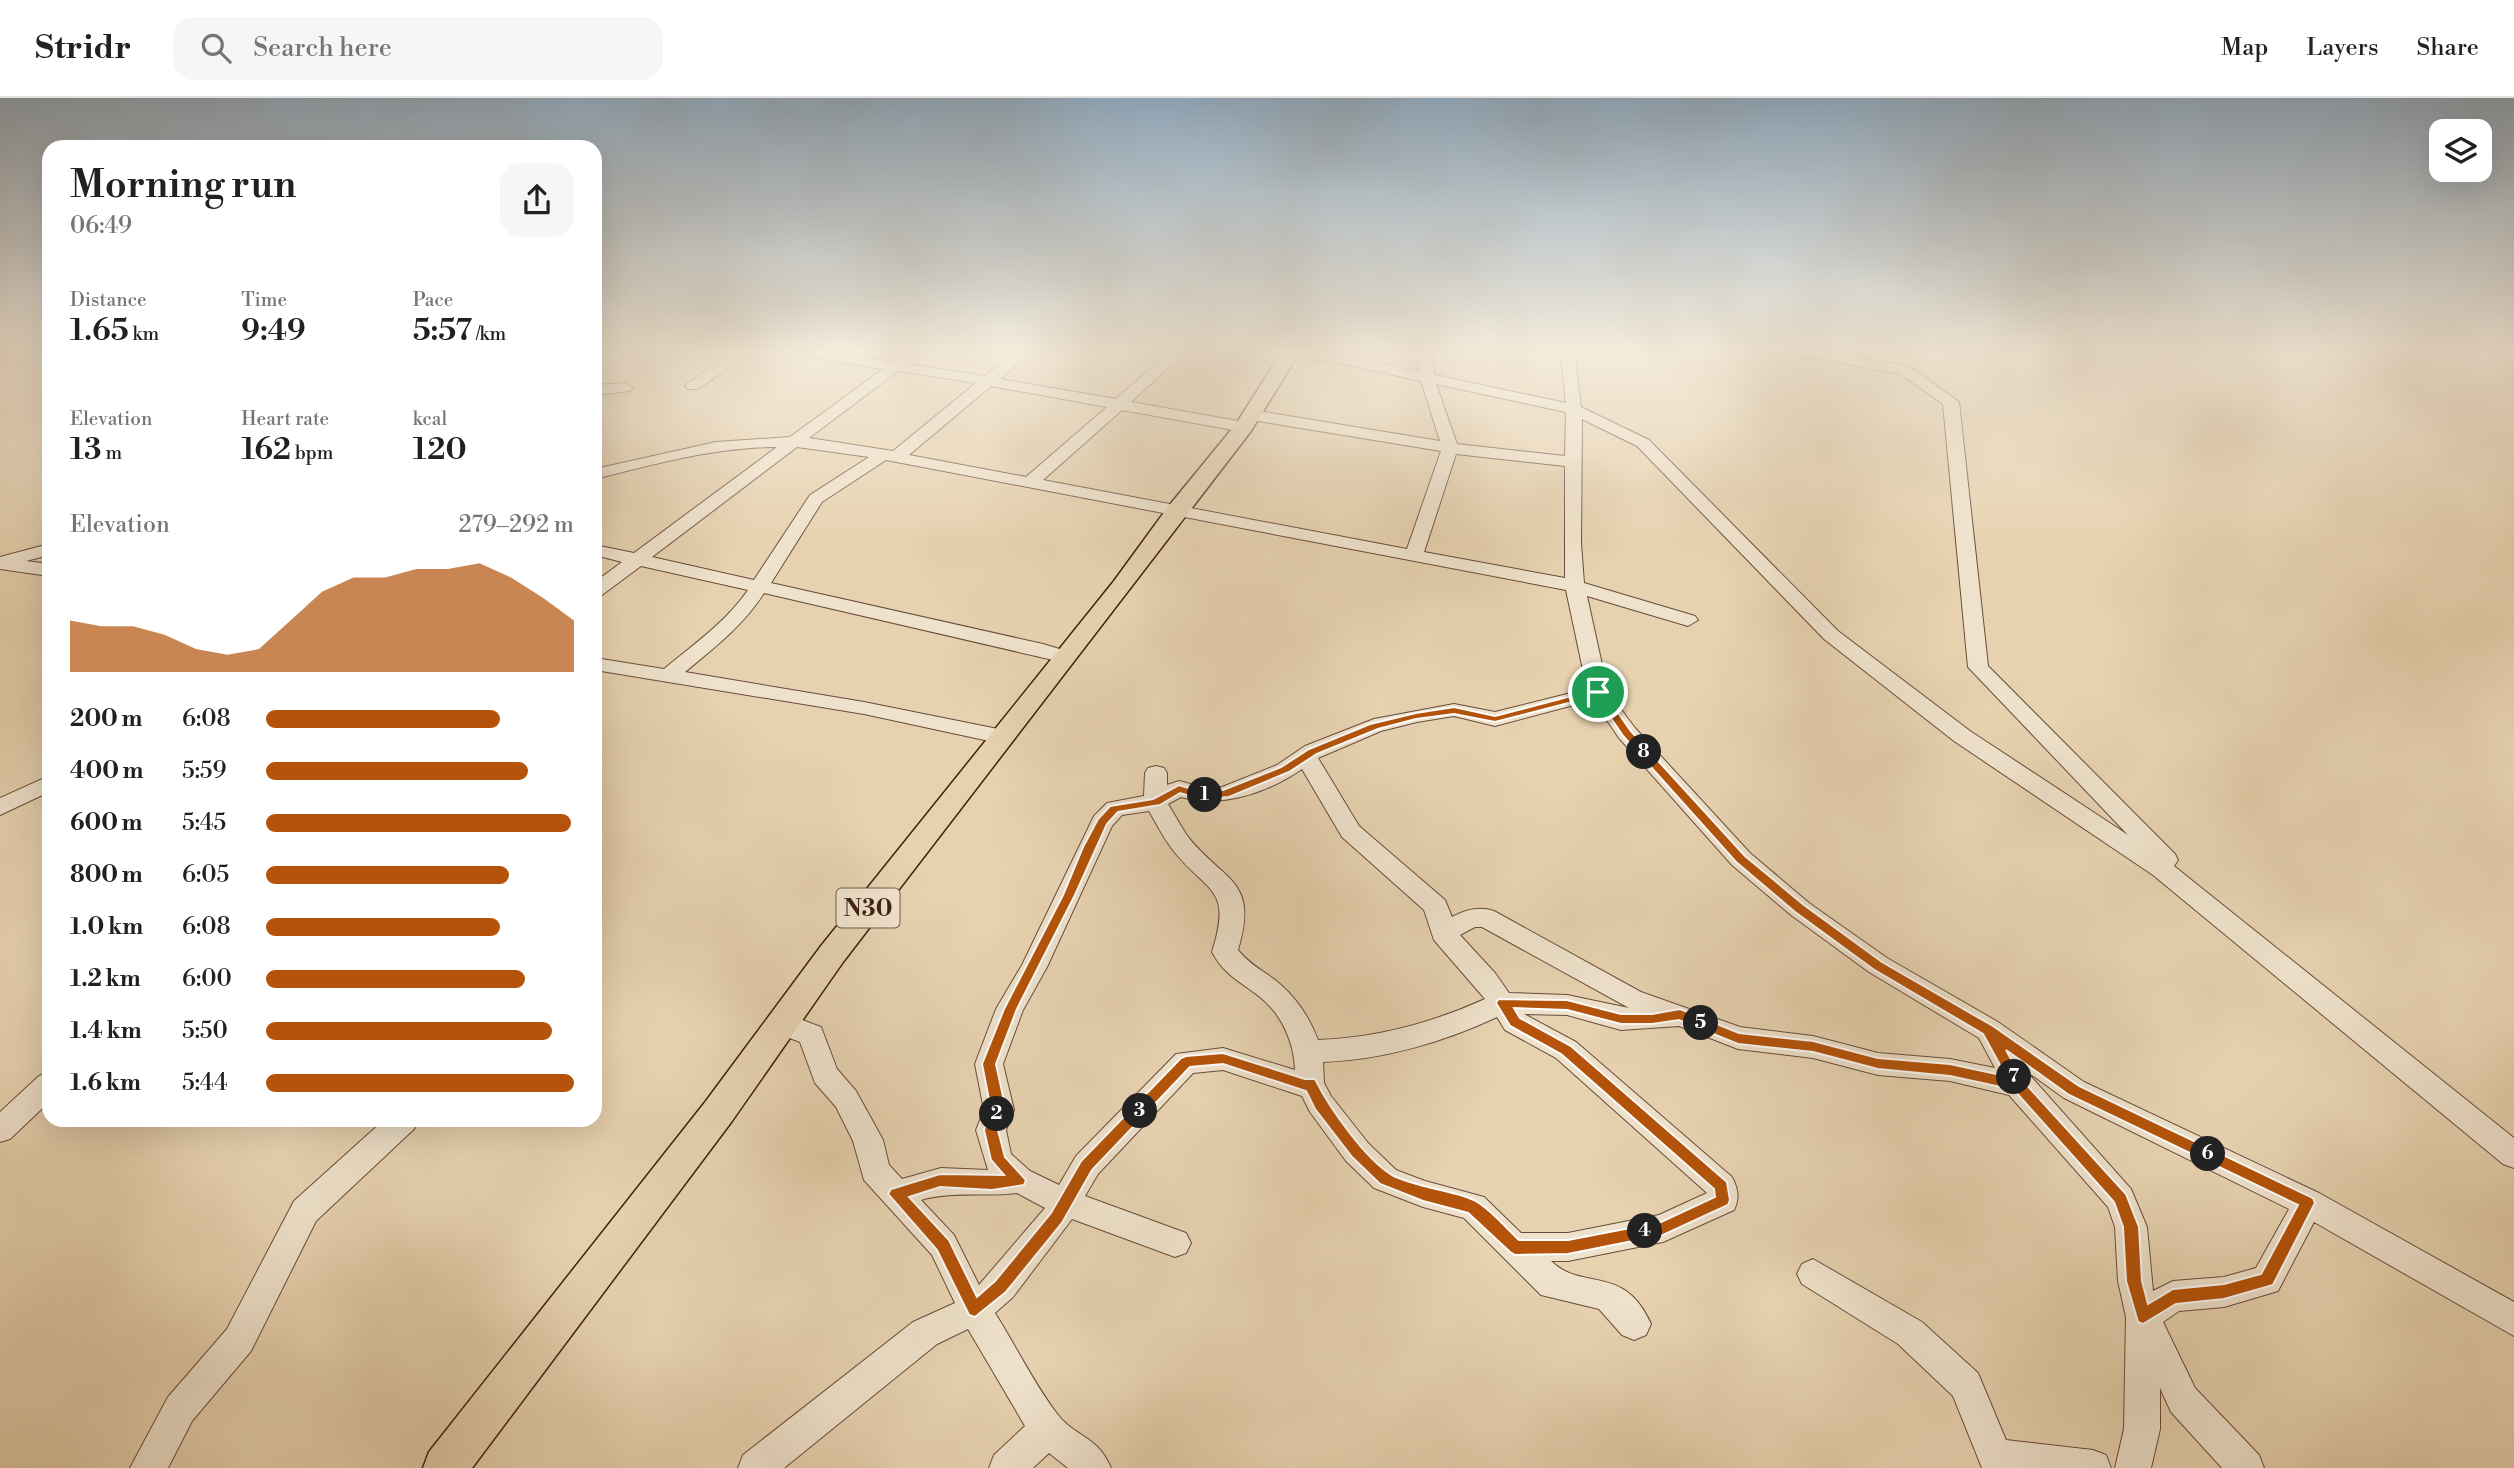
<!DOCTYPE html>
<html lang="en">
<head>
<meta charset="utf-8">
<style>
	:root { --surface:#fff; --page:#f6f6f6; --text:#202124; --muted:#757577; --line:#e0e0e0; --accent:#b45309 }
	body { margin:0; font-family:"Libre Bodoni",serif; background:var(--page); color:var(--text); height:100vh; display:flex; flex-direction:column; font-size:26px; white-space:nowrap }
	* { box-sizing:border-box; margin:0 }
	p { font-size:23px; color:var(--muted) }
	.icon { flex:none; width:38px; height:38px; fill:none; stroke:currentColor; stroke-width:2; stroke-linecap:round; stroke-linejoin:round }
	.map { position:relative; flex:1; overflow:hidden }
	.panel { position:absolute; left:42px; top:42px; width:560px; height:987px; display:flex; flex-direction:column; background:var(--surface); border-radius:21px; box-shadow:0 7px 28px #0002 }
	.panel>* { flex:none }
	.buttons { position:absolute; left:2429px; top:21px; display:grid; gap:14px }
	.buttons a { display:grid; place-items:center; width:63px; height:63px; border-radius:14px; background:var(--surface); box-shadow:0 7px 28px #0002; font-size:35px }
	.pin { position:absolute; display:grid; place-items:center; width:60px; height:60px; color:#fff; margin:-30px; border:4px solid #fff; border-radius:50%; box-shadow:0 2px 7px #0007 }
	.km { position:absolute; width:35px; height:35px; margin:-18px; border-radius:50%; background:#222; color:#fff; font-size:19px; line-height:35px; text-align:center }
	.round { display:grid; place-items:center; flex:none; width:74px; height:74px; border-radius:21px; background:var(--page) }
	.overview { display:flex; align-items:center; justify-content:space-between; height:119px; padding:0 28px }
	h1 { font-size:38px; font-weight:600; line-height:52px }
	.figures { display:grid; grid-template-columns:repeat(3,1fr); gap:10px; height:119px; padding:7px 28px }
	.figures div { display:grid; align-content:center }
	.figures b { font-size:30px; font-weight:600 }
	.figures small { font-size:19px; font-weight:400 }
	.figures p { font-size:19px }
	.chart { height:196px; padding:14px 28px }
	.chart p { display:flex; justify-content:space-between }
	.chart svg { width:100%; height:126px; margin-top:7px; fill:var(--accent); opacity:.7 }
	ul { padding:0 28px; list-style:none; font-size:23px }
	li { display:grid; grid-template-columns:112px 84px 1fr; align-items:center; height:52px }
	li i { height:18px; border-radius:9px; background:var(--accent) }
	header { display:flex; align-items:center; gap:42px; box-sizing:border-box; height:98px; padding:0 35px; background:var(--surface); border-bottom:2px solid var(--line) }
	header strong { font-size:33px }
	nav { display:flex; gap:38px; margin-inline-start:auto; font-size:24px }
	.search { width:490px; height:63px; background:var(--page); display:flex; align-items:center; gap:18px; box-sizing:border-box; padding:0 24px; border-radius:21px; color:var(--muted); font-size:26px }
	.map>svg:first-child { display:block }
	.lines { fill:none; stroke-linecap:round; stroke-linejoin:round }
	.minor-casing { stroke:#684c3a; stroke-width:2 }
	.major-casing { stroke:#3d2013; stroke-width:3 }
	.minor { fill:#efe2cc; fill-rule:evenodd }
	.major { fill:#e7d2b0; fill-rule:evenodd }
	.route { fill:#b45309; stroke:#fff; stroke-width:2; fill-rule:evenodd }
	.labels { text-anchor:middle; stroke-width:5; stroke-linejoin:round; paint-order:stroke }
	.shield { fill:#efe2cc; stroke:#725a4a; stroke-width:2 }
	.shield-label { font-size:23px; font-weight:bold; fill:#3d2013 }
</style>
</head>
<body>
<header>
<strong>Stridr</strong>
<div class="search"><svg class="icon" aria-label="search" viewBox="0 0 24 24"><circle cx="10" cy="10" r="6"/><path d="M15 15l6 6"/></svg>Search here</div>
<nav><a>Map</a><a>Layers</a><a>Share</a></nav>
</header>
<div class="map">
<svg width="2514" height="1370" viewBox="0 0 2514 1370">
	<rect width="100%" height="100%" fill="#e7d2b0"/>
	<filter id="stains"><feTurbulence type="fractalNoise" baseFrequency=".00286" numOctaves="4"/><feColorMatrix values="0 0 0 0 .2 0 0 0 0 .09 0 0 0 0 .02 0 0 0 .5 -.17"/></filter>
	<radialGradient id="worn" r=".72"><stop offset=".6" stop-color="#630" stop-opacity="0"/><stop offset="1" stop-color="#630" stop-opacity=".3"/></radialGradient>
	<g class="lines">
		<!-- minor casing -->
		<g class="minor-casing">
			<path id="minor" d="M 613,252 L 629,252 L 600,277 L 595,278 L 595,267 Z
				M 737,252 L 754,252 L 698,291 L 688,291 L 685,288 L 688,285 Z
				M 783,252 L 818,252 L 892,264 L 908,252 L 924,252 L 908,266 L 985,278 L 1017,252 L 1033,252 L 1000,281 L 1116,301 L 1172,252 L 1188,252 L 1131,304 L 1244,324 L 1252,329 L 1250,332 L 1244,334 L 1122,312 L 1043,382 L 1407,451 L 1441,353 L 1252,322 L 1244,317 L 1252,312 L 1440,343 L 1421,283 L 1344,266 L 1267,256 L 1260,252 C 1315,252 1366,262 1420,274 L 1417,252 L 1431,252 L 1435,277 L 1566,305 L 1560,252 L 1574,252 L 1581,309 L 1649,342 L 1838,533 L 1970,633 L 2128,737 L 1968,569 L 1943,306 L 1900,276 L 1797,256 L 1790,252 L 1821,252 L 1910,269 L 1959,304 L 1988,568 L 2175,756 L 2178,762 L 2174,768 L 2514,1040 L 2514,1070 L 2503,1066 L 2153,777 L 1954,643 L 1824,541 L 1637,348 L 1582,321 L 1581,445 L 1584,485 L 1695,518 L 1698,522 L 1688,528 L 1587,498 L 1608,594 L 1635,630 L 1750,755 L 1809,805 L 1887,860 L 1998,924 L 2084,984 L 2319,1095 L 2514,1204 L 2514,1238 L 2314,1124 L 2278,1193 L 2224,1209 L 2179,1213 L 2163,1224 L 2195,1290 L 2259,1357 L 2264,1370 L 2222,1370 L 2171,1314 L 2160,1290 L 2160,1331 L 2151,1370 L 2115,1370 L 2124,1331 L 2126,1219 L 2118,1183 L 2115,1129 L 2108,1109 L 2009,997 L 1950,983 L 1878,977 L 1813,960 L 1738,951 L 1679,928 L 1621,932 L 1567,917 L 1524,916 L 1576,944 L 1732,1079 C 1738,1091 1740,1099 1734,1112 L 1663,1144 L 1568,1163 L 1551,1163 C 1583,1194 1624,1165 1651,1226 L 1646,1237 L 1634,1242 L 1622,1237 L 1599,1211 L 1541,1197 L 1464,1120 L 1423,1109 L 1374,1090 L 1346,1063 L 1310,1014 L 1302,998 L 1223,972 L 1193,975 L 1098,1076 L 1085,1098 L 1186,1135 L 1191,1145 L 1186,1155 L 1175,1159 L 1072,1121 L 1013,1199 L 995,1215 C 1016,1248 1034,1286 1058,1317 C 1075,1339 1098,1338 1111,1370 L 1068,1370 L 1049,1355 L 1033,1370 L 989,1370 L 994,1357 L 1025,1328 L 968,1231 L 937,1246 L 784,1370 L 738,1370 L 743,1357 L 913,1224 L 955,1205 L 932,1157 L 864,1082 L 853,1043 L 836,1009 L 815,985 L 800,944 L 771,933 L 767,925 L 771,917 L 781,914 L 821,929 L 837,971 L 856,993 L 883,1042 L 889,1067 L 902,1081 L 941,1070 L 988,1072 L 976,1032 L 984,1012 L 975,966 L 996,911 L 1022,867 L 1094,718 L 1107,705 L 1144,698 L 1145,675 L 1148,670 L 1156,668 L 1164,670 L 1167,675 L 1167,687 L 1179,683 L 1202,689 L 1222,689 L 1277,667 L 1305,648 L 1374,621 L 1454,606 L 1495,614 L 1587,591 L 1566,492 L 886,362 L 822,404 L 771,485 L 1043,546 L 1073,555 L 1076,559 L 1073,563 L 1066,565 L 764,495 C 744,527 714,550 685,574 L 864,604 L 1003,632 L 1011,634 L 1014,639 L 1011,644 L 1003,646 L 864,616 L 595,572 L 595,560 L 664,571 C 693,547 726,524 748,492 L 641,468 L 602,497 L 595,499 L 595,484 L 622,464 L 595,457 L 595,447 L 634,455 L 777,349 C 715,349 655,366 595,381 L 595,371 L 716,344 L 790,339 L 883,271 L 790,256 ZM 898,273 L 976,285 L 893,353 L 809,340 ZM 1436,286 L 1566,314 L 1565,358 L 1457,346 ZM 991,288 L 1107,309 L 1026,379 L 909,357 ZM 797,349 L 869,359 L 810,397 L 754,482 L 652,459 ZM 1456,356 L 1565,368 L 1565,480 L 1424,454 ZM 1593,602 L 1619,640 L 1732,767 L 1791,817 L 1869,874 L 1979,940 L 1995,970 L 1950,961 L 1878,955 L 1813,938 L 1740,929 L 1641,894 L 1494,813 C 1479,808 1465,812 1452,819 L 1445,802 L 1359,728 L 1318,660 L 1381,633 L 1417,624 L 1454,618 L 1495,628 ZM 1302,671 L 1342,739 L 1424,812 L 1434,842 L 1485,901 C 1432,925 1375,940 1318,942 C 1310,921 1298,902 1281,887 C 1266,873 1254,871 1238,852 C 1259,781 1225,785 1188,739 C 1181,729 1175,717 1168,706 L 1181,699 C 1221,711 1269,694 1302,671 ZM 1149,713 C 1156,725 1163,739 1172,751 C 1207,796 1233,787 1212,854 C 1225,878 1240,883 1260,899 C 1282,917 1294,944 1295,972 L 1223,950 L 1176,956 L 1076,1058 L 1059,1087 L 1030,1073 L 1011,1056 L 1006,1032 L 1014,1012 L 1003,966 L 1023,912 L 1047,869 L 1112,728 L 1122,717 ZM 1475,829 L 1482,829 L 1629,910 L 1567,897 L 1509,895 L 1495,875 L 1460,837 ZM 1497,919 L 1505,932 L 1556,960 L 1707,1095 L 1659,1117 L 1568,1135 L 1521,1135 L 1484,1099 L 1425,1083 L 1396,1072 L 1368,1045 L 1331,998 L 1324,985 L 1323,964 C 1382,962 1444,944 1497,919 ZM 2025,972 L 2064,1000 L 2289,1111 L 2256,1170 L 2224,1179 L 2173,1183 L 2153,1193 L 2147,1129 L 2131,1091 ZM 1017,1095 L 1045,1110 L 979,1187 L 954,1137 L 921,1102 C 952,1093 985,1099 1017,1095 Z
				M 625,285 L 633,290 L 630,293 L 595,297 L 595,287 Z
				M 49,446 L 49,457 L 26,463 L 49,466 L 49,478 L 0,471 L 0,459 Z
				M 49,678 L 49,694 L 0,717 L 0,700 Z
				M 49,974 L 49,1004 L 10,1041 L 0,1044 L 0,1014 L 39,978 Z
				M 384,1022 L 419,1022 L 414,1031 L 316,1123 L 251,1253 L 192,1323 L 168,1370 L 130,1370 L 168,1299 L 227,1231 L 294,1103 Z
				M 1813,1161 L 1922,1224 L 1978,1275 L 2006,1342 L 2093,1352 L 2106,1357 L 2111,1370 L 1982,1370 L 1953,1298 L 1898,1246 L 1802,1186 L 1797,1176 L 1802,1166 Z"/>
		</g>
		<!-- major casing -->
		<g class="major-casing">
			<path id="major" d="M 1283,252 L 1301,252 L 1251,333 L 843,864 L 732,1023 L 472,1370 L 423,1370 L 429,1354 L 706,1003 L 821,848 L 1114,483 L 1168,409 L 1236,326 Z"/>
		</g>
		<!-- minor -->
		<use href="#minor" class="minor"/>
		<!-- major -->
		<use href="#major" class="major"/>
	</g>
	<!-- sky -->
	<linearGradient id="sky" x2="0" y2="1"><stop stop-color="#90a8bc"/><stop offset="0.57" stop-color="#f4ebdb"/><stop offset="1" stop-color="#f4ebdb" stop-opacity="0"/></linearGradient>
	<rect width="2514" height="444" fill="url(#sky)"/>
	<!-- route -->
	<path class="route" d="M 1598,591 L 1602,592 L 1631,633 L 1745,758 L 1804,807 L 1882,864 L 1993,928 L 2079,988 L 2313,1100 L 2315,1105 L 2273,1187 L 2224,1201 L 2176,1206 L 2143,1226 L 2138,1224 L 2126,1183 L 2123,1129 L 2114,1104 L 2014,992 L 1950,978 L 1878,971 L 1813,954 L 1738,946 L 1679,922 L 1652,926 L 1621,926 L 1567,912 L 1514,910 L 1520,920 L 1571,948 L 1727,1084 L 1730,1102 L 1728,1107 L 1663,1137 L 1568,1156 L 1515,1157 L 1510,1154 L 1468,1115 L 1423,1103 L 1380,1086 L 1352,1059 L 1315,1011 L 1306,993 L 1223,966 L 1190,969 L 1092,1072 L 1062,1125 L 1006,1194 L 975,1219 L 969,1217 L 937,1152 L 888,1096 L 891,1091 L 940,1076 L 1004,1077 L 991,1062 L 984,1032 L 991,1012 L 982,966 L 1004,911 L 1063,797 L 1083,749 L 1098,721 L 1110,708 L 1153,701 L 1179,687 L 1201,694 L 1223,692 L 1281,669 L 1309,651 L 1370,626 L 1416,615 L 1454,609 L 1495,618 ZM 1596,598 L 1623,638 L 1736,764 L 1795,814 L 1873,871 L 1983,936 L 2006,978 L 1950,966 L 1878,960 L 1813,943 L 1739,935 L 1680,911 L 1652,916 L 1621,916 L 1567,902 L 1498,901 L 1496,905 L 1510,928 L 1561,956 L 1714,1091 L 1715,1099 L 1661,1124 L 1568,1142 L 1519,1142 C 1506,1130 1494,1115 1479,1105 C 1461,1093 1416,1090 1392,1077 C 1365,1061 1329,1009 1315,981 L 1305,981 L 1223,955 L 1186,958 L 1181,960 L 1081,1063 L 1051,1115 L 995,1183 L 977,1199 L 949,1142 L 909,1099 L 940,1089 L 992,1092 L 1024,1087 L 1026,1082 L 1005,1059 L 998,1032 L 1006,1012 L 996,966 L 1017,911 L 1075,797 L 1107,726 L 1118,714 L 1160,707 L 1180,695 L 1201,701 L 1229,699 L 1289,674 L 1317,656 L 1378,631 L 1416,621 L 1454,616 L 1495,624 ZM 2006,952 L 2069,997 L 2298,1107 L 2261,1176 L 2224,1186 L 2173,1191 L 2148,1206 L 2142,1183 L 2139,1129 L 2126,1096 L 2023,983 Z"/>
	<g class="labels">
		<!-- shield labels -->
		<rect class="shield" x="836.5" y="790.5" width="63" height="39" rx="5"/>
		<g class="shield-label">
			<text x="868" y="818">N30</text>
		</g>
	</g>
	<rect width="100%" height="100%" filter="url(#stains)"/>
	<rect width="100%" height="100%" fill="url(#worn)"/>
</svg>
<div class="buttons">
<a><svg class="icon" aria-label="layers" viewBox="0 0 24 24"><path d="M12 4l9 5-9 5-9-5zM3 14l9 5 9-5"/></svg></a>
</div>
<div class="pin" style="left:1598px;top:594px;background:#1e9e55"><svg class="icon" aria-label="arrive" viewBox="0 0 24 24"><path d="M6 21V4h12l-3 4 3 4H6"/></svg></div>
<b class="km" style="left:1205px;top:697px">1</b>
<b class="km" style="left:997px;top:1016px">2</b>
<b class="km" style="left:1140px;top:1013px">3</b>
<b class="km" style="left:1645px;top:1133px">4</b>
<b class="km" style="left:1701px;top:925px">5</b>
<b class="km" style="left:2208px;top:1056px">6</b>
<b class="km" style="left:2014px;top:979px">7</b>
<b class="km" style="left:1644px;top:654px">8</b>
<section class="panel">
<div class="overview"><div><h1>Morning run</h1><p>06:49</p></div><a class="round"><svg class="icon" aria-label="share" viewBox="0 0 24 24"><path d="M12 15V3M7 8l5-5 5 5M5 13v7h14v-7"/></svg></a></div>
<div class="figures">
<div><p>Distance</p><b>1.65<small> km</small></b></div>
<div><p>Time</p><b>9:49</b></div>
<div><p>Pace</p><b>5:57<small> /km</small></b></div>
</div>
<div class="figures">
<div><p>Elevation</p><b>13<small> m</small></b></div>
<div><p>Heart rate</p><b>162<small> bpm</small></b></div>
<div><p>kcal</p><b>120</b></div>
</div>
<div class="chart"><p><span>Elevation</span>279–292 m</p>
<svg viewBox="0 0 160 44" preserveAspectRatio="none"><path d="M0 44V26L10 28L20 28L30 31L40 36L50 38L60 36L70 26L80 16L90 11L100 11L110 8L120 8L130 6L140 11L150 18L160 26V44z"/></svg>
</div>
<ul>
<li><b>200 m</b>6:08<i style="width:76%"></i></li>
<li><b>400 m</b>5:59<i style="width:85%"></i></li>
<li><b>600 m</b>5:45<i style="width:99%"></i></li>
<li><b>800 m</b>6:05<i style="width:79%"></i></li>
<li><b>1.0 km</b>6:08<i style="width:76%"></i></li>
<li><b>1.2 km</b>6:00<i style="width:84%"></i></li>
<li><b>1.4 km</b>5:50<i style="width:93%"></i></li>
<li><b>1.6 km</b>5:44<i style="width:100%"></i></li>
</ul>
</section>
</div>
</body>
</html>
